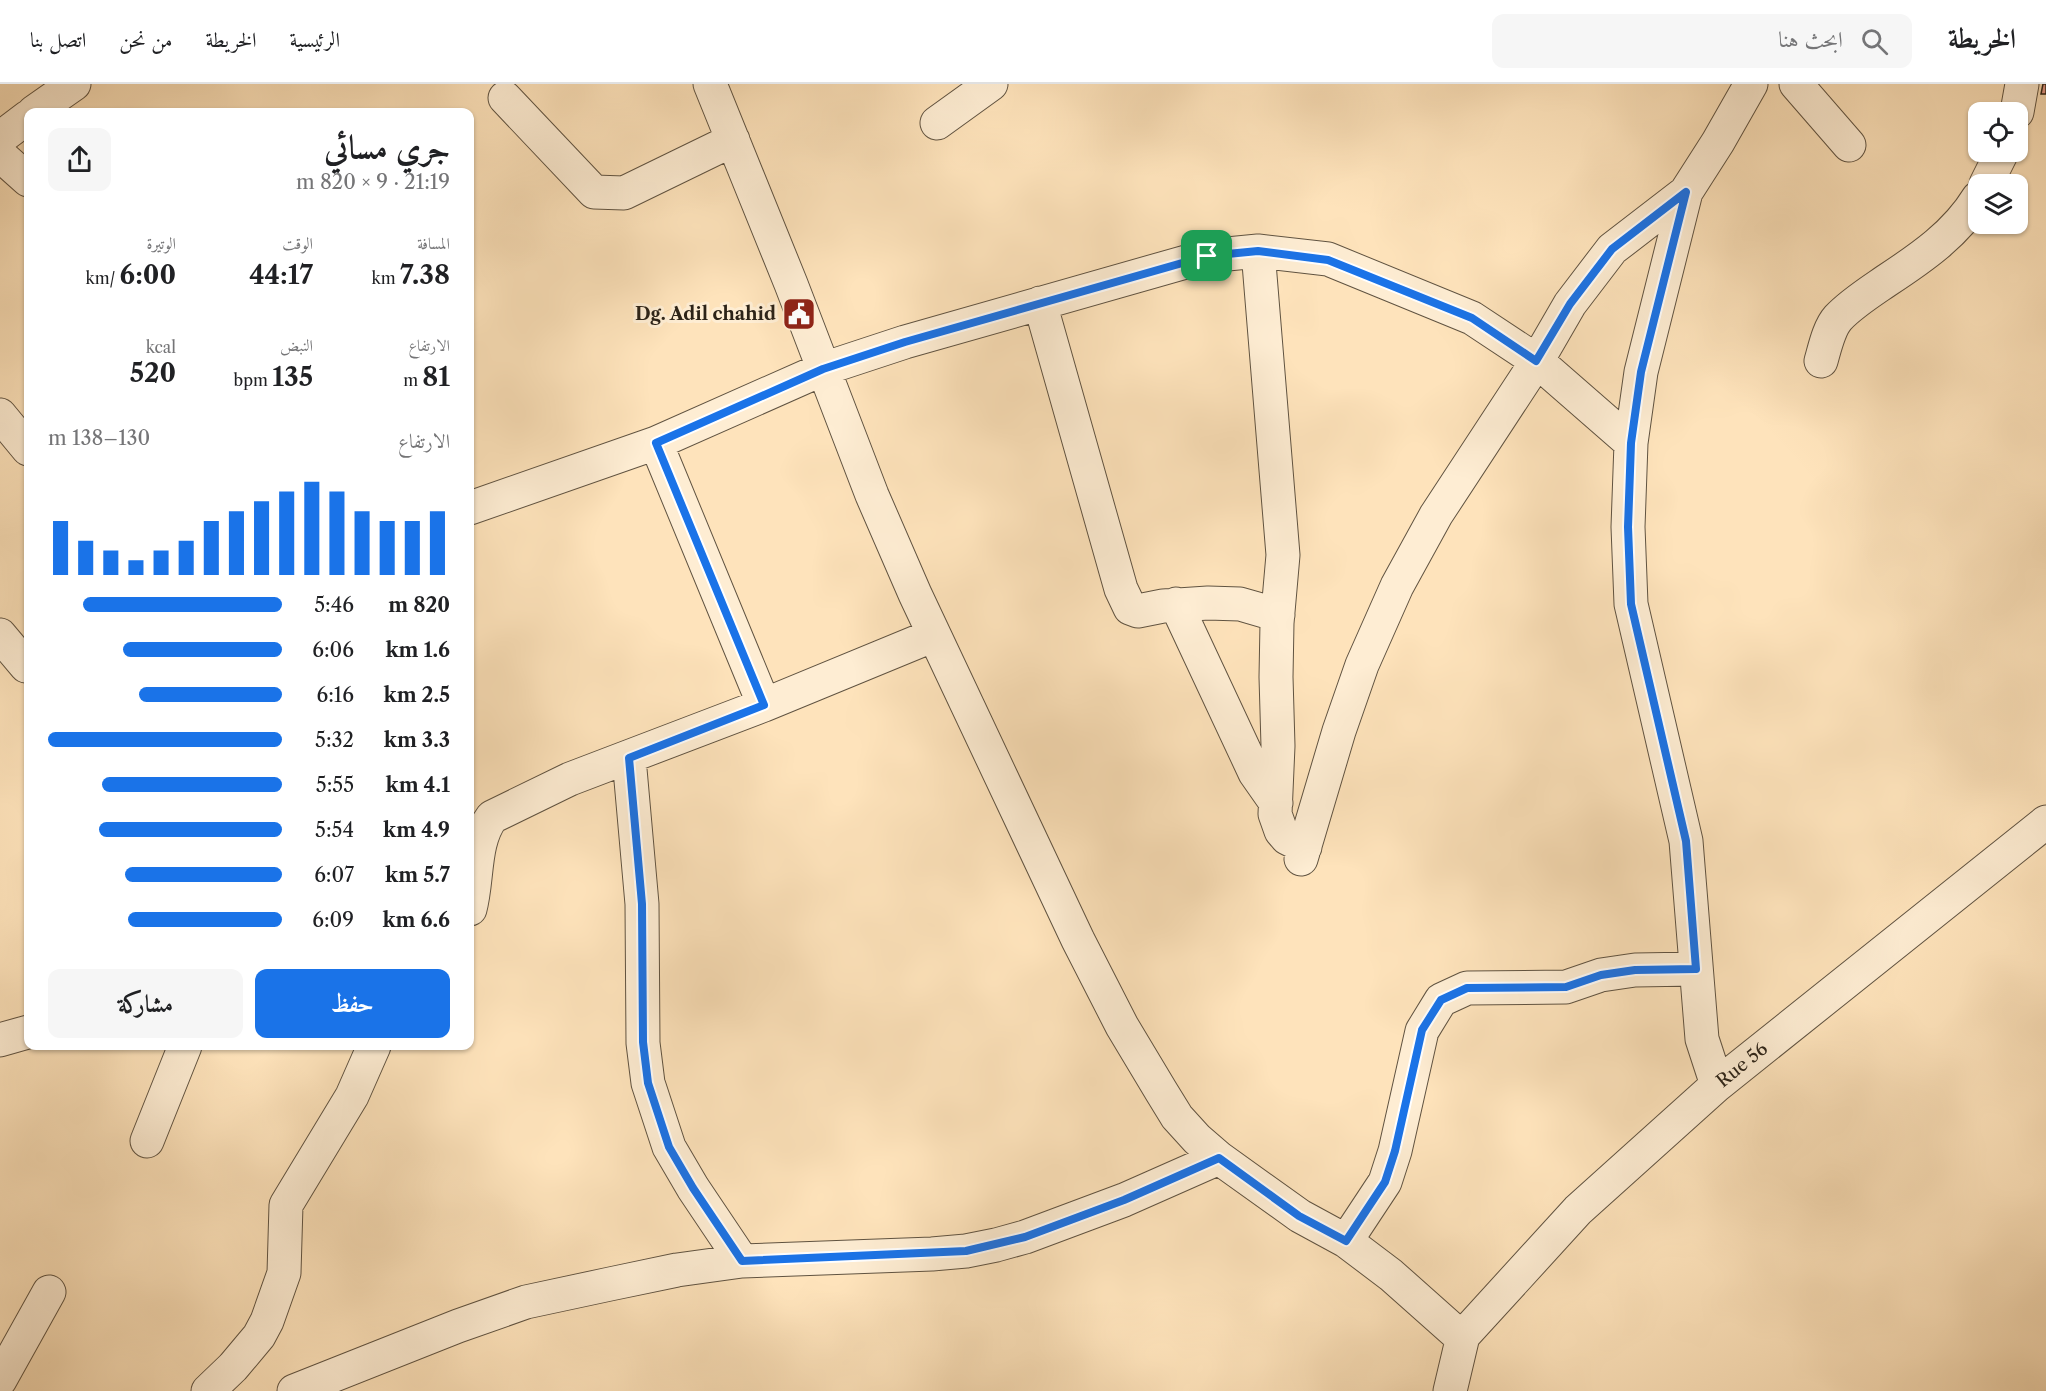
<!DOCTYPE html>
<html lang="ar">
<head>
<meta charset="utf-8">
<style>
	:root { --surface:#fff; --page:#f6f6f6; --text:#202124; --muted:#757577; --line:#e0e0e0; --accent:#1a73e8 }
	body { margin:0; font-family:"Libre Caslon Text",Amiri,serif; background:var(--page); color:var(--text); direction:rtl; height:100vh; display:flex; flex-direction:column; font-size:22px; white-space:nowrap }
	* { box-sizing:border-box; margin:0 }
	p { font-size:20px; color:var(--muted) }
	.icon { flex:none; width:33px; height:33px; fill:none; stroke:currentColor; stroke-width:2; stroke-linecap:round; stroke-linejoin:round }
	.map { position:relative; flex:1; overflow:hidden; direction:ltr }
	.drawer { position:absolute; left:24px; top:24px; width:450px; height:942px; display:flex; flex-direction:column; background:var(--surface); border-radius:12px; box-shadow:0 2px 4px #0004; direction:rtl }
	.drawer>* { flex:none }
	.fabs { position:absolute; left:1968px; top:18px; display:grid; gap:12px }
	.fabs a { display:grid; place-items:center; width:60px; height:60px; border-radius:12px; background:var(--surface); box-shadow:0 2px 4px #0004; font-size:30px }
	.pin { position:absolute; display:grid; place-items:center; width:51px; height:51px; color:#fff; margin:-26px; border-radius:12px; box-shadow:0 3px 9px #0006 }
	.round { display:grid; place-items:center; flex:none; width:63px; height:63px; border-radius:12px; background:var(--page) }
	.head { display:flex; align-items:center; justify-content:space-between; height:102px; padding:0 24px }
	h1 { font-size:33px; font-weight:700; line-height:45px }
	.figures { display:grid; grid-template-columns:repeat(3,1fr); gap:9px; height:102px; padding:6px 24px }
	.figures div { display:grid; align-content:center }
	.figures b { font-size:26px; font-weight:700 }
	.figures small { font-size:16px; font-weight:400 }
	.figures p { font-size:16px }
	.chart { height:168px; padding:12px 24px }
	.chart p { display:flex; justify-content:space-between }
	.chart svg { width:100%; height:108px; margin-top:6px; stroke:var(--accent); stroke-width:6 }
	.primary-button { display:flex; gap:12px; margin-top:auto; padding:12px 24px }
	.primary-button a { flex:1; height:69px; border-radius:12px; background:var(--accent); color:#fff; font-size:24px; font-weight:700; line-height:69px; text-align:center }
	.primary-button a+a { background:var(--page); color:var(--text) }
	ul { padding:0 24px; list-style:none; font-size:20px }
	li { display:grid; grid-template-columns:96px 72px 1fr; align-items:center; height:45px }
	li i { height:15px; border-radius:8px; background:var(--accent) }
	header { display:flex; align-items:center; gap:36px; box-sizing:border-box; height:84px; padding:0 30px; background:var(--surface); border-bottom:2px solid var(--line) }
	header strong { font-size:28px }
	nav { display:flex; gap:33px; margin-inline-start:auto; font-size:21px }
	.search { width:420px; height:54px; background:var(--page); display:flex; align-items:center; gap:15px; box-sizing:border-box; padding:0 21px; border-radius:12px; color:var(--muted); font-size:22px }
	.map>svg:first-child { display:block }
	.building { fill:#e79b8b; stroke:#2c2318; stroke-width:1.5 }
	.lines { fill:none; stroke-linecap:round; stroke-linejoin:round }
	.street-casing { stroke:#605341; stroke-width:35 }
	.street { stroke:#feedd3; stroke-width:33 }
	.route-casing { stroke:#fff; stroke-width:12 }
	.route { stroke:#1a73e8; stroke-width:8 }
	.labels { text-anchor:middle; stroke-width:6; stroke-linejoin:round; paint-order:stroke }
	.poi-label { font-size:18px; font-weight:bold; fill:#2c2318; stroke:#feedd3; text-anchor:end }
	.street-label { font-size:18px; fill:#2c2318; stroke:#feedd3 }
</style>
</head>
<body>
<header>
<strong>الخريطة</strong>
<div class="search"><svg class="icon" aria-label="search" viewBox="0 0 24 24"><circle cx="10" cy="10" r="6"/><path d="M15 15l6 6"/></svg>ابحث هنا</div>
<nav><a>الرئيسية</a><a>الخريطة</a><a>من نحن</a><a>اتصل بنا</a></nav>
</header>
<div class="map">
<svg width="2046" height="1307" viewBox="0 0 2046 1307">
	<rect width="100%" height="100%" fill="#fee3bb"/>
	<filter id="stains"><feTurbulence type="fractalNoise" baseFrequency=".00333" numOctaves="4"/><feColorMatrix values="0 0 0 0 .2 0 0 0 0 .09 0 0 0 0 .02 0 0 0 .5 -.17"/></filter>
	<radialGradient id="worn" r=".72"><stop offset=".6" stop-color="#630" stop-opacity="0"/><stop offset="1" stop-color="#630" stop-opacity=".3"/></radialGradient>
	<!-- building -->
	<path class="building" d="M 2043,0 L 2046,0 L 2046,10 L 2041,10 Z"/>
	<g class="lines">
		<!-- street casing -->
		<g class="street-casing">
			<path id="street" d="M 710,0 L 791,200 L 872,411 L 915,510 L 1078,856 L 1122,942 L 1161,1007 L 1177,1033 L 1197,1055 L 1219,1074 L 1300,1132 L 1346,1157 L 1391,1191 L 1454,1247 L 1463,1252
				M 1796,0 L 1849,61
				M 505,14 L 594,108 L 624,109 L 733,56
				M 34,28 L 74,0
				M 2017,28 L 2022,0
				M 937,39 L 991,0
				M 0,54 L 28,33
				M 0,71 L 28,96
				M 1986,100 L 2002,68
				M 1258,167 L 1283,471 L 1277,539 L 1276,593 L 1278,662 L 1275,730 L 1281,747 L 1287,754 L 1305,763
				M 1040,219 L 1121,505 L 1130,524 L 1138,527 L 1163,522 L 1208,519 L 1240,520 L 1278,531
				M 1821,277 C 1825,263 1829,244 1838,234 C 1851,220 1870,208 1886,197 C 1921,174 1956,150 1978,114
				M 0,331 L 28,365
				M 656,359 L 764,621
				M 470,424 L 656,359 L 823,285 L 905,258 L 1207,172 L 1258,167 L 1328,175 L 1472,234 L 1537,277 L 1631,359
				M 1176,520 L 1255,689 L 1276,719
				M 0,551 L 26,582
				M 629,674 L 642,820 L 643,959 L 648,999 L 669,1063 L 693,1104 L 742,1177
				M 1301,775 L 1339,647 L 1362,581 L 1397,502 L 1436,431 L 1537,277 L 1570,220 L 1612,165 L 1686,108
				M 470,825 C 478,796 473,758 492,733 L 570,695 L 764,621 L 934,551
				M 0,956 L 28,948
				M 1717,1001 L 1702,955 L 1686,757 L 1631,520 L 1628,443 L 1631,359 L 1641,288 L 1686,108 L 1718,58 L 1751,0
				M 147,1057 L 185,962
				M 1346,1157 L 1385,1098 L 1395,1067 L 1422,947 L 1441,916 L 1467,904 L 1566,903 L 1601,891 L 1635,886 L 1696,885
				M 0,1296 L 49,1208
				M 208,1307 L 233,1283 L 259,1252 L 267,1237 L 284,1189 L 286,1121 L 352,1012 L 374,962
				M 294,1307 L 458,1242 L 526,1218 L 610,1200 L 677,1186 L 742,1177 L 932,1170 L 966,1167 L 996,1161 L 1025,1153 L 1124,1116 L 1219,1074
				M 1450,1307 L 1463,1252 L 1578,1126 L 1717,1001 L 2046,738"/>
		</g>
		<!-- street -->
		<use href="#street" class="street"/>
	</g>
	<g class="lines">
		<!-- route casing -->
		<g class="route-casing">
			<path id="route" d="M 1686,108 L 1641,288 L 1631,359 L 1628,443 L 1631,520 L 1686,757 L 1696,885 L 1635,886 L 1601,891 L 1566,903 L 1467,904 L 1441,916 L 1422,946 L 1395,1067 L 1385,1098 L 1346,1157 L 1299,1132 L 1219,1074 L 1124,1116 L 1025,1153 L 966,1167 L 742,1177 L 693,1104 L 669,1063 L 648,999 L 643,958 L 642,820 L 629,674 L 764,621 L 656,359 L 823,285 L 905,258 L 1207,172 L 1258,167 L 1328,176 L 1472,234 L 1536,277 L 1570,220 L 1612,165 Z"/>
		</g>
		<!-- route -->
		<use href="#route" class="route"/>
	</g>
	<!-- icons -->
	<defs>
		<g id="civic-square" transform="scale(1.725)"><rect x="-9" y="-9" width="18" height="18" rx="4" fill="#8f2418" stroke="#feedd3"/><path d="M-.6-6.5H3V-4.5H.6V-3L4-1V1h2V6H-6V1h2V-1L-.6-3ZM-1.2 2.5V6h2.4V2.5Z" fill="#fff"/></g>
	</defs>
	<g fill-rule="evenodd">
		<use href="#civic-square" x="799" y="230"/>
	</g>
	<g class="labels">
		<!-- poi labels -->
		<g class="poi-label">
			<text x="776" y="236">Dg. Adil chahid</text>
		</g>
		<!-- street labels -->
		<g class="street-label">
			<text transform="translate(1742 981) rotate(-39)" y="6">Rue 56</text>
		</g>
	</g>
	<rect width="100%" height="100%" filter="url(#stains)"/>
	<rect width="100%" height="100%" fill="url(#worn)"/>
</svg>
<div class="fabs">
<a><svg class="icon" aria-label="locate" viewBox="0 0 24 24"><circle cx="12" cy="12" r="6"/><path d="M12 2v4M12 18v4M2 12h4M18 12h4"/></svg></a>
<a><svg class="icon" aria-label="layers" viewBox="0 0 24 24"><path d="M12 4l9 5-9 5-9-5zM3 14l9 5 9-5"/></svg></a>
</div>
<div class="pin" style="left:1207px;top:172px;background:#1e9e55"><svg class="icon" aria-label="arrive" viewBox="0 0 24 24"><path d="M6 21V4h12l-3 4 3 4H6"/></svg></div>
<section class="drawer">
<div class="head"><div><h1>جري مسائي</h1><p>21:19 · 9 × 820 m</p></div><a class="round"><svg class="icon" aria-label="share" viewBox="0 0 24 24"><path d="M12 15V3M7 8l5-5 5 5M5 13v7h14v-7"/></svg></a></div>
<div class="figures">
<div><p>المسافة</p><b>7.38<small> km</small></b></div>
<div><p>الوقت</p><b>44:17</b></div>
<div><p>الوتيرة</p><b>6:00<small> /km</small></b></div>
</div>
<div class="figures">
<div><p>الارتفاع</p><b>81<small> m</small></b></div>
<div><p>النبض</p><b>135<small> bpm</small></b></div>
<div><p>kcal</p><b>520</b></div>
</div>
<div class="chart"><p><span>الارتفاع</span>130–138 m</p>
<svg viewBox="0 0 160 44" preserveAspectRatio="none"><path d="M5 44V22M15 44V30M25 44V34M35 44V38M45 44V34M55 44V30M65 44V22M75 44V18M85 44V14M95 44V10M105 44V6M115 44V10M125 44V18M135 44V22M145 44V22M155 44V18"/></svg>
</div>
<ul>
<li><b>820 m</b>5:46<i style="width:85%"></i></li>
<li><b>1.6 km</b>6:06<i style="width:68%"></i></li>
<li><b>2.5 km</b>6:16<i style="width:61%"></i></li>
<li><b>3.3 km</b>5:32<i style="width:100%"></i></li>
<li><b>4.1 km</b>5:55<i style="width:77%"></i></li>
<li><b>4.9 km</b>5:54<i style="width:78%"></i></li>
<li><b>5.7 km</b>6:07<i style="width:67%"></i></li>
<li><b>6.6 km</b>6:09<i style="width:66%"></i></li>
</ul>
<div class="primary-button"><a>حفظ</a><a>مشاركة</a></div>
</section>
</div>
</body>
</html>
